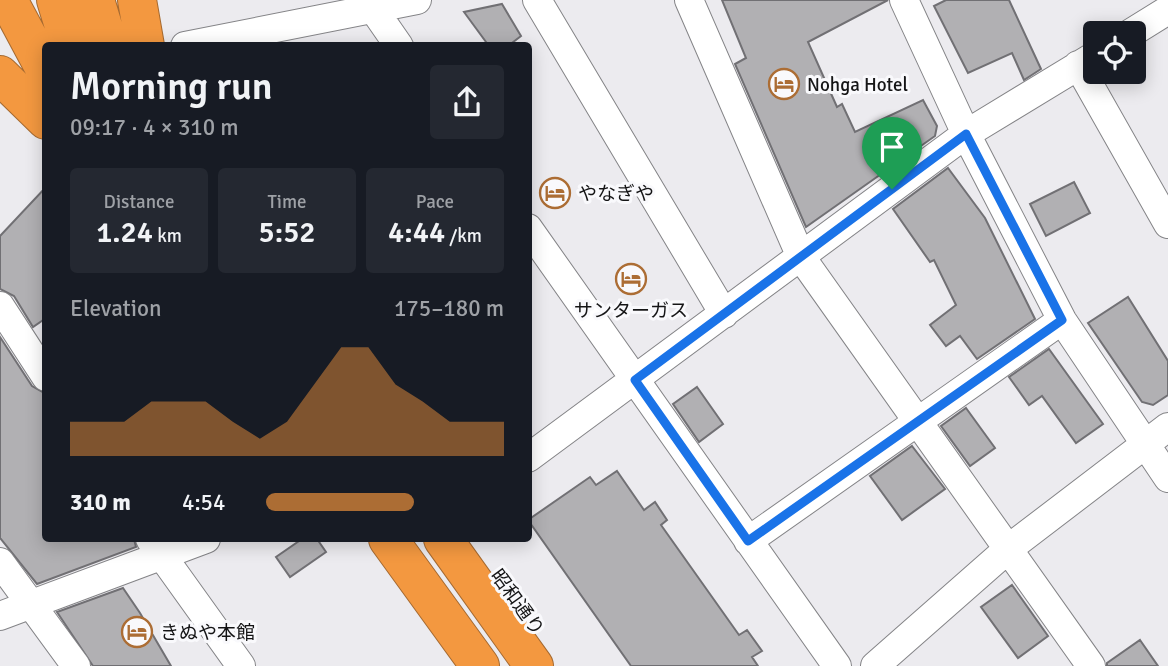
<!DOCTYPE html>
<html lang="en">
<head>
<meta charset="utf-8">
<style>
	:root { --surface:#171b24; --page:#242831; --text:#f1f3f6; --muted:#9ea1a6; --accent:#ac6d34 }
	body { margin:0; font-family:Signika,"Noto Sans JP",sans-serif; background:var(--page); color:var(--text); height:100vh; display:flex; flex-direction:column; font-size:26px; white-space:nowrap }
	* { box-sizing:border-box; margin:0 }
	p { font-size:23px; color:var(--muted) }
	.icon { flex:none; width:38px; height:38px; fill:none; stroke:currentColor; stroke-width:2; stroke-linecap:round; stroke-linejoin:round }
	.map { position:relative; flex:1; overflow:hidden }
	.sheet { position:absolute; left:42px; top:42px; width:490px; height:500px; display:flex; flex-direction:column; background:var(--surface); border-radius:7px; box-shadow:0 4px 18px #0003 }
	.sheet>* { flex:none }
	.fabs { position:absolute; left:1083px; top:21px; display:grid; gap:14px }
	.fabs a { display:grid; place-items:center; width:63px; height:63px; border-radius:7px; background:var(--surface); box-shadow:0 4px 18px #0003; font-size:35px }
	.pin { position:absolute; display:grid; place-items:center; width:60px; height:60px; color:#fff; margin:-72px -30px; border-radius:50% 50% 50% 0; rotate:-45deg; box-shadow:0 0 7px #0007 }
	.pin .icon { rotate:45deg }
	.round { display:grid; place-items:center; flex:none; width:74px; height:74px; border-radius:7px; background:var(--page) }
	.summary { display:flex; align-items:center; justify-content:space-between; height:119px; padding:0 28px }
	h1 { font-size:38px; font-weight:600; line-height:52px }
	.figures { display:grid; grid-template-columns:repeat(3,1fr); gap:10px; height:119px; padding:7px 28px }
	.figures div { display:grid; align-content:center; border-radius:7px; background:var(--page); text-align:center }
	.figures b { font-size:30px; font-weight:600 }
	.figures small { font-size:19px; font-weight:400 }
	.figures p { font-size:19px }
	.chart { height:196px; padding:14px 28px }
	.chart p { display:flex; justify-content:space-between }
	.chart svg { width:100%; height:126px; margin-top:7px; fill:var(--accent); opacity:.7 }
	ul { padding:0 28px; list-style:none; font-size:23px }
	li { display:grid; grid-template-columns:112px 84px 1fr; align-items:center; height:52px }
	li i { height:18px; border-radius:9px; background:var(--accent) }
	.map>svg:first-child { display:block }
	.building { fill:#b1b0b3; stroke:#717074; stroke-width:2 }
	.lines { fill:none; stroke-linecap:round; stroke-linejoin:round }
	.minor-casing { stroke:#848487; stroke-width:30 }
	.highway-casing { stroke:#a56a31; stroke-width:40 }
	.minor { stroke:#fff; stroke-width:28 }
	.highway { stroke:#f39840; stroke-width:38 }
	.route-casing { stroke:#fff; stroke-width:14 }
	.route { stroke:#1a73e8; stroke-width:9 }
	.labels { text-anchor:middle; stroke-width:6; stroke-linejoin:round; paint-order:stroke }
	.poi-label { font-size:19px; fill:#151516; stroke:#f9f9fc; text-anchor:start }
	.street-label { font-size:19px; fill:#151516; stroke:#f9f9fc }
</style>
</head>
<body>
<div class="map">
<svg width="1168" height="666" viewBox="0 0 1168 666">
	<rect width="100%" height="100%" fill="#ecebef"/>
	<!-- building -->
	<path class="building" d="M 722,0 L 888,0 L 808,42 L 837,107 L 842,104 L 855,132 L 923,100 L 937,126 L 935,136 L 806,227 L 735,64 L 746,58 Z
		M 946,0 L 1009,0 L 1041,69 L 1024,80 L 1012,53 L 968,73 L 934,6 Z
		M 502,4 L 521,36 L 508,46 L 489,46 L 464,12 Z
		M 948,168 L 985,218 L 1035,319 L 977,359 L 960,336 L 946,346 L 930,325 L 956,305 L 934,260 L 930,262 L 893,209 Z
		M 1074,182 L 1090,213 L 1046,236 L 1030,204 Z
		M 46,187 L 46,318 L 33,327 L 14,296 L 0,289 L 0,236 Z
		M 1128,297 L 1168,361 L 1168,395 L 1153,405 L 1142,402 L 1088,323 Z
		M 0,337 L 32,386 L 46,394 L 46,539 L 134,539 L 136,547 L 37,584 L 0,538 Z
		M 1049,349 L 1103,424 L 1076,443 L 1042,396 L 1029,405 L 1009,377 Z
		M 697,387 L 723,424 L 699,442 L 673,404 Z
		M 966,408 L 995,448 L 970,466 L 941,426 Z
		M 912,446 L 945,489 L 902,520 L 870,476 Z
		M 617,471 L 644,510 L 655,502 L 667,520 L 661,525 L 739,635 L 747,630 L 762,651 L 752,657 L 758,666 L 631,666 L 528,520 L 590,477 L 596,485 Z
		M 302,539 L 317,539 L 326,552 L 290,577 L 276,557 Z
		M 1012,585 L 1048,636 L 1018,658 L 981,607 Z
		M 123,588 L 140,613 L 171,666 L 93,666 L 57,612 Z
		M 1140,640 L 1158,666 L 1107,666 L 1107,663 Z"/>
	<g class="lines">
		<!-- minor casing -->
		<g class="minor-casing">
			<path id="minor" d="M 537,0 L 724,314
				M 689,0 L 801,257 L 1091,666
				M 904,0 L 966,134 L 1062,320 L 1168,478
				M 372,7 L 399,46
				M 1131,33 L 1168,10
				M 185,46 L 417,0
				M 1078,65 L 1168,224
				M 528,228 L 837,666
				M 0,306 L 46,377
				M 528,458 L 966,134 L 1096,55
				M 150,539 L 241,666
				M 748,541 L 1062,320
				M 0,562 L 76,666
				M 0,616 L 206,539
				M 875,666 L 1008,549 L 1168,427"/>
		</g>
		<!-- highway casing -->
		<g class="highway-casing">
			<path id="highway" d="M 8,0 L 46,71
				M 56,0 L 70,46
				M 95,0 L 109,46
				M 137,0 L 145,46
				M 0,75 L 46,120
				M 388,539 L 480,666
				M 443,539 L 534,666"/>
		</g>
		<!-- minor -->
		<use href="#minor" class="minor"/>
		<!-- highway -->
		<use href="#highway" class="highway"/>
	</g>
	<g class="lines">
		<!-- route casing -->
		<g class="route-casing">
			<path id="route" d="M 966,134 L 1062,320 L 748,541 L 635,380 Z"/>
		</g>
		<!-- route -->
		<use href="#route" class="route"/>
	</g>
	<!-- icons -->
	<defs>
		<g id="hotel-ring" transform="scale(1.575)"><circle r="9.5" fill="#f9f9fc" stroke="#ac6d34" stroke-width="1.5"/><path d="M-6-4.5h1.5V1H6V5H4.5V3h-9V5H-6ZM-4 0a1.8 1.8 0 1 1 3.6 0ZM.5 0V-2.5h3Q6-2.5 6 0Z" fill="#ac6d34"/></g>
	</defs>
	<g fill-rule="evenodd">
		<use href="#hotel-ring" x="784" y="84"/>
		<use href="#hotel-ring" x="555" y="193"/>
		<use href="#hotel-ring" x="631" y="279"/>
		<use href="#hotel-ring" x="137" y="632"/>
	</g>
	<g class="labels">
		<!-- poi labels -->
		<g class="poi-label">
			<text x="807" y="91">Nohga Hotel</text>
			<text x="578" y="200">やなぎや</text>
			<text x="631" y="317" text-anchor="middle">サンターガス</text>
			<text x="160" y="639">きぬや本館</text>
		</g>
		<!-- street labels -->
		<g class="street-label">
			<text transform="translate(518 602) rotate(54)" y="7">昭和通り</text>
		</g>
	</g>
</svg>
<div class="fabs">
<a><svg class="icon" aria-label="locate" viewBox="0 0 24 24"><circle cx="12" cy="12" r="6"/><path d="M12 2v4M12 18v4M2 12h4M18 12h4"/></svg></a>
</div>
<div class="pin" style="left:892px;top:189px;background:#1e9e55"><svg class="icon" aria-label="arrive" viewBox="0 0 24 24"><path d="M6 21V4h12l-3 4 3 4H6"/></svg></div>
<section class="sheet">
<div class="summary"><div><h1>Morning run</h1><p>09:17 · 4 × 310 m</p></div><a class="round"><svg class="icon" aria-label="share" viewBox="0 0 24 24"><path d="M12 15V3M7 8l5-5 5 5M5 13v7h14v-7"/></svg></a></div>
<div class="figures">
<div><p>Distance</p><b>1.24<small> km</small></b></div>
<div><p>Time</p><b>5:52</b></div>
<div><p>Pace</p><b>4:44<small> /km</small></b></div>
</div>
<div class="chart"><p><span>Elevation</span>175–180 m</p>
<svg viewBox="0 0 160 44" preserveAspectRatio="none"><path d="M0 44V32L10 32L20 32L30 25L40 25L50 25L60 32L70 38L80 32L90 19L100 6L110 6L120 19L130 25L140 32L150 32L160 32V44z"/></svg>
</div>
<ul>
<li><b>310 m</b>4:54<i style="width:62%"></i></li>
</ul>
</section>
</div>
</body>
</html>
